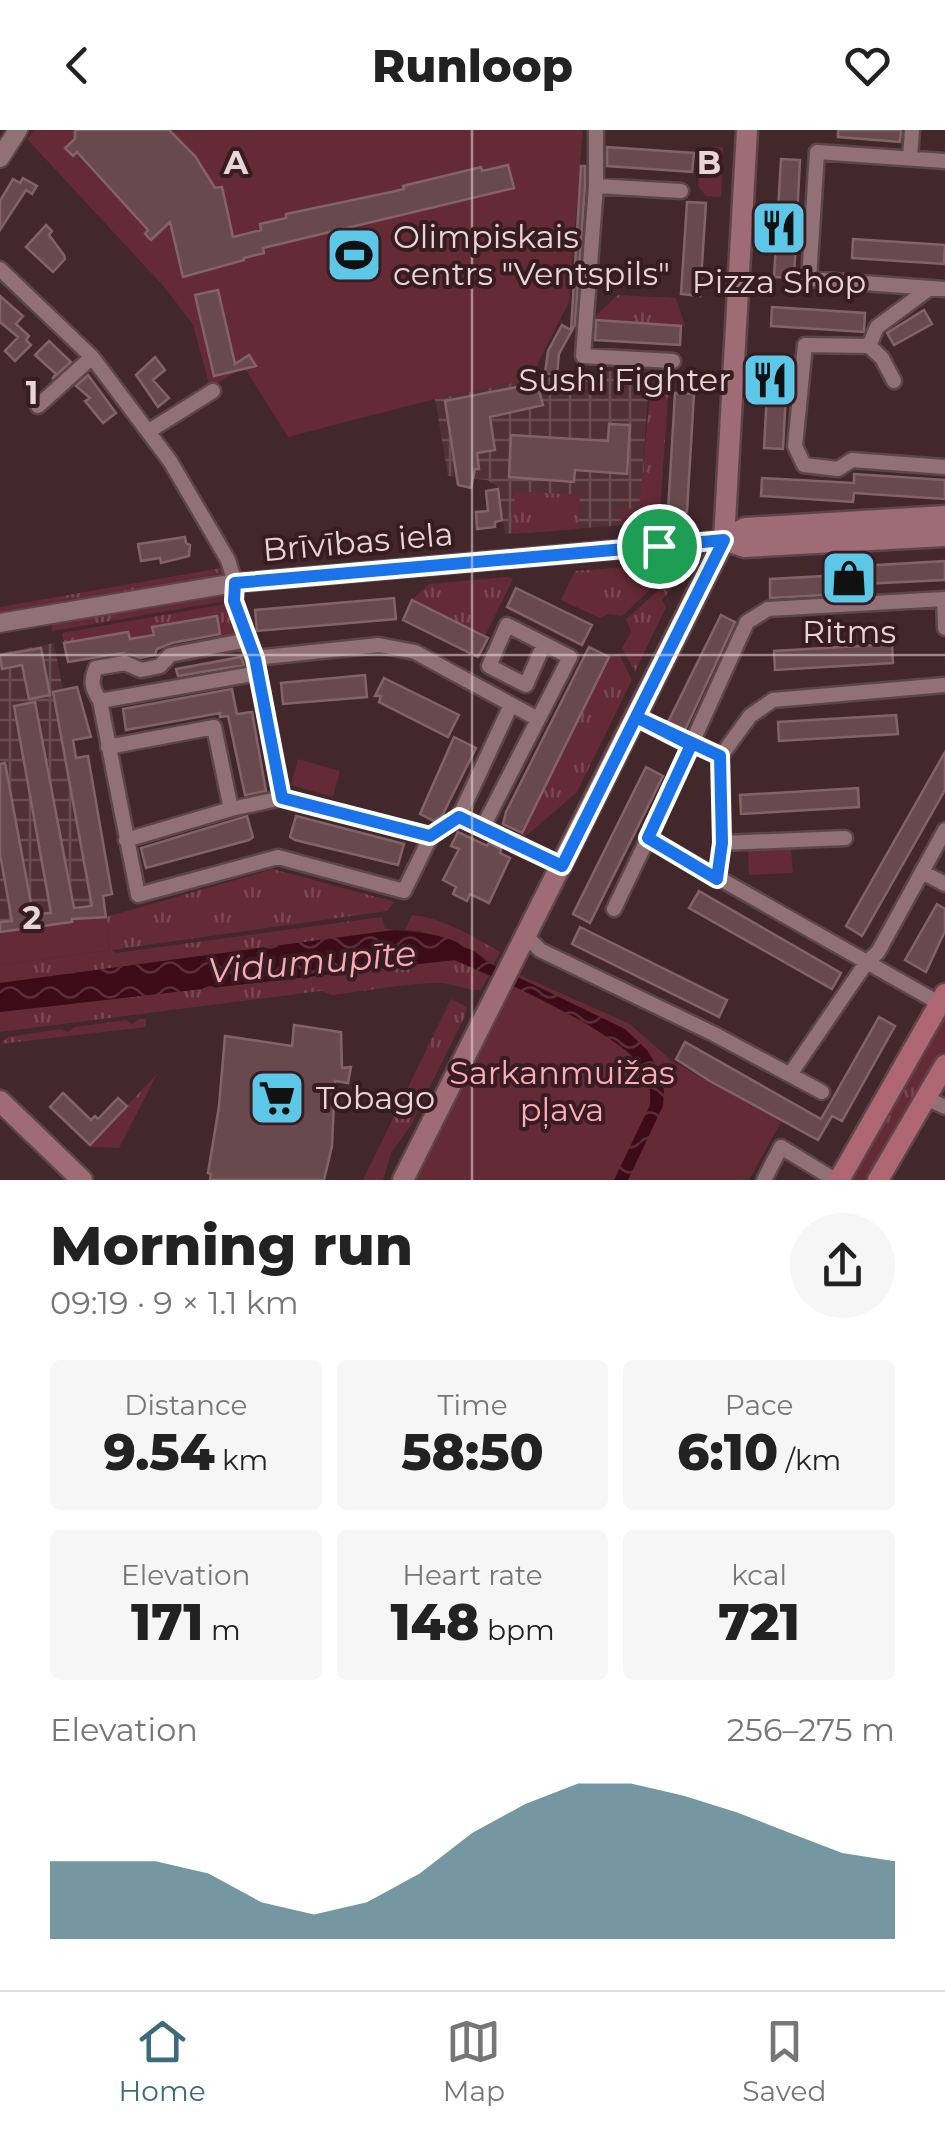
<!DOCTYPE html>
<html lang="en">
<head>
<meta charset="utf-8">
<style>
	:root { --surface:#fff; --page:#f6f6f6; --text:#222; --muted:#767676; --line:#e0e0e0; --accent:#3c6c7b }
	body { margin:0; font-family:Montserrat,sans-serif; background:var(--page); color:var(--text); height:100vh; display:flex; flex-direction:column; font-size:38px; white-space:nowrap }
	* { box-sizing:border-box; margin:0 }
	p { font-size:32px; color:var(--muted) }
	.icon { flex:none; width:55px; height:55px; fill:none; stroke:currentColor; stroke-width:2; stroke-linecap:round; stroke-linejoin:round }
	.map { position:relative; height:1050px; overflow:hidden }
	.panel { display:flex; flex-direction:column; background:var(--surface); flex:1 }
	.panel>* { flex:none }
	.pin { position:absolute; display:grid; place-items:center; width:85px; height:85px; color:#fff; margin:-42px; border:5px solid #fff; border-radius:50%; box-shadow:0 2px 10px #0007 }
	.round { display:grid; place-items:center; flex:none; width:105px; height:105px; border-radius:52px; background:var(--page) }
	.summary { display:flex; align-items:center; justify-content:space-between; height:170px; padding:0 50px }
	h1 { font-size:55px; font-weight:800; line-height:75px }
	.figures { display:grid; grid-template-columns:repeat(3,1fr); gap:15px; height:170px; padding:10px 50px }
	.figures div { display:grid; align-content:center; border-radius:10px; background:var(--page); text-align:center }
	.figures b { font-size:50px; font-weight:800 }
	.figures small { font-size:28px; font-weight:400 }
	.figures p { font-size:28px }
	.chart { height:280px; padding:20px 50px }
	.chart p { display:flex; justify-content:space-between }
	.chart svg { width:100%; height:180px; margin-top:10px; fill:var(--accent); opacity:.7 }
	header { display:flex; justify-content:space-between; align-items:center; height:130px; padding:0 50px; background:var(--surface); font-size:45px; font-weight:800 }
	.tabs { display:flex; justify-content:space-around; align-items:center; height:140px; border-top:2px solid var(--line); background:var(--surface); font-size:28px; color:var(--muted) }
	.tabs a { display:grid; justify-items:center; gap:5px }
	.tabs .active { color:var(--accent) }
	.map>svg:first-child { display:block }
	.industrial { fill:url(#industrial-grid) }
	.grass { fill:url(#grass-tufts) }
	.green { fill:#642a35 }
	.water { fill:url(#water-waves) }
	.building { fill:#684a4e; stroke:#836367; stroke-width:2.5 }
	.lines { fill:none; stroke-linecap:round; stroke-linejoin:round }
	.minor-casing { stroke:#5d464a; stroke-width:19 }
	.tertiary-casing { stroke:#5d464a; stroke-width:22 }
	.secondary-casing { stroke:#5d464a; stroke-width:25 }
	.primary-casing { stroke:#5d464a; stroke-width:25 }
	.minor { stroke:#917175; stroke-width:14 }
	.tertiary { stroke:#917175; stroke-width:18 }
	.secondary { stroke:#9f6b74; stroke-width:20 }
	.primary { stroke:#ae6672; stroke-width:20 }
	.route-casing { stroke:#fff; stroke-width:20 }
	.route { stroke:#1a73e8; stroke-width:12 }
	.grid { fill:none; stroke:#e8d5d7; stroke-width:2.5; stroke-opacity:0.55 }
	.labels { text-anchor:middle; stroke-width:8; stroke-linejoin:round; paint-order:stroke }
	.poi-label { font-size:32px; fill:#e8d5d7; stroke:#371d21; text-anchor:start }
	.street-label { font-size:32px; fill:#e8d5d7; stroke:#371d21 }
	.park-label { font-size:32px; fill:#feadb8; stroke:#371d21 }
	.water-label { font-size:35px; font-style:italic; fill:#faaab5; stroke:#371d21 }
	.grid-label { font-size:32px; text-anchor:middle; font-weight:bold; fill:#e8d5d7; stroke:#371d21; stroke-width:8; stroke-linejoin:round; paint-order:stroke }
</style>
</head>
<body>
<header><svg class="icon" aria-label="back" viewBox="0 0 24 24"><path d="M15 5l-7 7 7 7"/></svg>Runloop<svg class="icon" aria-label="heart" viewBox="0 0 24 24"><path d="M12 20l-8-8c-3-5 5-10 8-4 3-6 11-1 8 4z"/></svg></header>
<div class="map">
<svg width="945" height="1050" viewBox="0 0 945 1050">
	<defs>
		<pattern id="industrial-grid" width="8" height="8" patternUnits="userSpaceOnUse" patternTransform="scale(2.5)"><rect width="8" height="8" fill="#513036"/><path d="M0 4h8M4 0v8" fill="none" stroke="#6a4d52"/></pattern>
		<pattern id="grass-tufts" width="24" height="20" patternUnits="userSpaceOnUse" patternTransform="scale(2.5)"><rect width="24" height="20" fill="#642a35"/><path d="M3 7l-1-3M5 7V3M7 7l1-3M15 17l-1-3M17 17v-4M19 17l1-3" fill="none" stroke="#7a4852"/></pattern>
		<pattern id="water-waves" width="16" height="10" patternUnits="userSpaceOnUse" patternTransform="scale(2.5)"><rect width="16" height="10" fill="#3d0b17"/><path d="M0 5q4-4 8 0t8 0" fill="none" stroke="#592e38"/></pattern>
	</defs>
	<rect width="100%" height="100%" fill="#42272b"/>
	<!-- industrial -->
	<path class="industrial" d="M 650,237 L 639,394 L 505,404 L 498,357 L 487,350 L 448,346 L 435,269 L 530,249 Z
		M 54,513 L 106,787 L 24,798 L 24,801 L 1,802 L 0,806 L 0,523 Z"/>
	<!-- grass -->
	<path class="grass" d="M 701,17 L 723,17 L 721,67 L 706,66 L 698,56 Z
		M 618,165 L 676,168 L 685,196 L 591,190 Z
		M 651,254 L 669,255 L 659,394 L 622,396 L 619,379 L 639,378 Z
		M 514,361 L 580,365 L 578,399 L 513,404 L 511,373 L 515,371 Z
		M 651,435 L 652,458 L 622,486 L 609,484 L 600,488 L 561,470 L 575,441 Z
		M 221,438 L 223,448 L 0,488 L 0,477 Z
		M 679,442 L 678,451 L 662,470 L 666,477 L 635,542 L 622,518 L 631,502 L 626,489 Z
		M 507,447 L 513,449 L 485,506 L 412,470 L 429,454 Z
		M 222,461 L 225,471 L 52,501 L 52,492 Z
		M 226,474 L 235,504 L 221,506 L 216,486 L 153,497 L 154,505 L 130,509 L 128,502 L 64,513 L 62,503 Z
		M 619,524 L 632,550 L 577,662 L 525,707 L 521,705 L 609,527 Z
		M 273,739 L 395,772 L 387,781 L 112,820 L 116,823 L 382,787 L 385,798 L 394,800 L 0,853 L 0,835 L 110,820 L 106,787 Z
		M 412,785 C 443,788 473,806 500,822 L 493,835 L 475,821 L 420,801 L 405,800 Z
		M 454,830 L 489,846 L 481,860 C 466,861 452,852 435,853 C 401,854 366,861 332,865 L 321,861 L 0,902 L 0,882 Z
		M 451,869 L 467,877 L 465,886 L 411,995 L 391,1023 L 383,1050 L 363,1050 Z
		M 945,878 L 945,926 L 874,1050 L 848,1050 Z
		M 139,889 L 146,889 L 146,897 L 0,914 L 8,907 L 61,899 L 68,902 L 75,897 L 126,890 L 132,894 Z
		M 157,944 L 119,1018 L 88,1017 L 90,1015 Z"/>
	<!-- green -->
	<path class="green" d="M 35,0 L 583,0 L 569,172 L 530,249 L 435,269 L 288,307 L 244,237 L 210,258 L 193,195 L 165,158 L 27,9 Z
		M 298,629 L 340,641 L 333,667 L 291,655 Z
		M 791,719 L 793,743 L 749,745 L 748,721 Z
		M 106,787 L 110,820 L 0,835 L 0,802 L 71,792 L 72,789 Z
		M 520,845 L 630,894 L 672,931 L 781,992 L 749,1050 L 417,1050 Z"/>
	<!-- water -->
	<path class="water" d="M 394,800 C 429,803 460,806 487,832 L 625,899 L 647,920 L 658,938 L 664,961 L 663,976 L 628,1050 L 614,1050 L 650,975 C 651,962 649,948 642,937 C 619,903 496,846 454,830 L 0,882 L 0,853 Z"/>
	<!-- building -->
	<path class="building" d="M 75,0 L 169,0 L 195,26 L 215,58 L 222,57 L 233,107 L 261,100 L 260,94 L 286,88 L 286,84 L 391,62 L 404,59 L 403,56 L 481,37 L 482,41 L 508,35 L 514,58 L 263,118 L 264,123 L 244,128 L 244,130 L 183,147 L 170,92 L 151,110 L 145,104 L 148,100 L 77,22 L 73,26 L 65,18 L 75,9 Z
		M 838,0 L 901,0 L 900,12 L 838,7 Z
		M 607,17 L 694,23 L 692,42 L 607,36 Z
		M 781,29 L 800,30 L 794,148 L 774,147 Z
		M 581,36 L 585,36 L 585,56 L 575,195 L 559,224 L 557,245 L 545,243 L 548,221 L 562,195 L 571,200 Z
		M 23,48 L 37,56 L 32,64 L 26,60 L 0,100 L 0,71 L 13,49 L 20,53 Z
		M 687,72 L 706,73 L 700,166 L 681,164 Z
		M 46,95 L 52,101 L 49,105 L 64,125 L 65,129 L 53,142 L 26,117 Z
		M 853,109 L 945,115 L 944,134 L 852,128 Z
		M 218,160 L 235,234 L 249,225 L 256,236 L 214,246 L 195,165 Z
		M 0,166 L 23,186 L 16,194 L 29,206 L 26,210 L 31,215 L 15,231 L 5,221 L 18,207 L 0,192 Z
		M 772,177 L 865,183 L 864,202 L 771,196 Z
		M 924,180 L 932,194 L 894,215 L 887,203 Z
		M 596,190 L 681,196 L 680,215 L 595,210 Z
		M 49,211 L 71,232 L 52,249 L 56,244 L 35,225 Z
		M 769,226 L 788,227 L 783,319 L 764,318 Z
		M 155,227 L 165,240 L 153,250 L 169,268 L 158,277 L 136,245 Z
		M 88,245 L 116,283 L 103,293 L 85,271 L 90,268 L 76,256 Z
		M 537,253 L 543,275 L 490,287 L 495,320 L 477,323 L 479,339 L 475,339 L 471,358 L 458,355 L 445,271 Z
		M 675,263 L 694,264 L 687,382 L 668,381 Z
		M 609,294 L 630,295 L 627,344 L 575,340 L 574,352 L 509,347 L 511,305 L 608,311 Z
		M 854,344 L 945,350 L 945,369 L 854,363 L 853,372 L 761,366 L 762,348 L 854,353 Z
		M 498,359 L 502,390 L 495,392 L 495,397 L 477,399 L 476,382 L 488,381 L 486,361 Z
		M 185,407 L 186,413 L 190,415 L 189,426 L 161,433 L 160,428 L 141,431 L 138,414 Z
		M 945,431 L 945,450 L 862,454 L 863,463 L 770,468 L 770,449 L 861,444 L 860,436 Z
		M 516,458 L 592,495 L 582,515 L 507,477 Z
		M 394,468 L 396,489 L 257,501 L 255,480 Z
		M 412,470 L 488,508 L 478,527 L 403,490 Z
		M 721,485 L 735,492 L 685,600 L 668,592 Z
		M 217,486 L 220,504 L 172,513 L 157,519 L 155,525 L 140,528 L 123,523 L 68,532 L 64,513 L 128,502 L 130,509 L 154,505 L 152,497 Z
		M 892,514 L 893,533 L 775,540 L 774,521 Z
		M 589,517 L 609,527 L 522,703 L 503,694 L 506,682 Z
		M 41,518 L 50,565 L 29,569 L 22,535 L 2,539 L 0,525 Z
		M 241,527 L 244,535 L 178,546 L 176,539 Z
		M 365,545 L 367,567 L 283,574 L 281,553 Z
		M 384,548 L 459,585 L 448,607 L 379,572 L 381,566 L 375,566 Z
		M 77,557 L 91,607 L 73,610 L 76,628 L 88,626 L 112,764 L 103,766 L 106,787 L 72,789 L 72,792 L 0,802 L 0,792 L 12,791 L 0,724 L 0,634 L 5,633 L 33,784 L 51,783 L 14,576 L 35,572 L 74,778 L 92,776 L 53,562 Z
		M 232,559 L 237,584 L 252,582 L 266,661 L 245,665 L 228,586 L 220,587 L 220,583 L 126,600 L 123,579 Z
		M 896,585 L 898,604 L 779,611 L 778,592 Z
		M 454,607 L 476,618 L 442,686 L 434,691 L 420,684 Z
		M 945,622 L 945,660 L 862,806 L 846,796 Z
		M 646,637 L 663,646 L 590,793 L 573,784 Z
		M 858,658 L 859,677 L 741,684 L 740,665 Z
		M 247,686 L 253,707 L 249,710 L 146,738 L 141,718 Z
		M 296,686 L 404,714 L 398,735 L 295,710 L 290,707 Z
		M 458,702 L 487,716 L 489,713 L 501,719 L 500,723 L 510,728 L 489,773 L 470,764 L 467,771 L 453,764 L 456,757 L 443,750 L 459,719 L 451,716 Z
		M 699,761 L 841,843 L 832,859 L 689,778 Z
		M 937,774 L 945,779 L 945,801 L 926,842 L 905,830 Z
		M 580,797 L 727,870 L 719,887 L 572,814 Z
		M 879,887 L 895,896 L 842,991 L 832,986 L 818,1010 L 708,950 L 676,929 L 685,912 L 821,989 Z
		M 294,895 L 341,902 L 342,938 L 351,937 L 348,953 L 335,951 L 332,1016 L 324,1050 L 210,1050 L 211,1044 L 208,1043 L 219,976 L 225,906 L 292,916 Z
		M 63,963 L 91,990 L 95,986 L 98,989 L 118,968 L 127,976 L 90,1015 L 50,977 Z"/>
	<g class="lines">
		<!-- minor casing -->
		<g class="minor-casing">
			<path id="minor" d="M 596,1 L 596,56 L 583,226 L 673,231
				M 910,28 L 912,0
				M 945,31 L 817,22 L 809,149 L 945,159
				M 596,56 L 681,61
				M 0,139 L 92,227 L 170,331 L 228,430 L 235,453 L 234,471 L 258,543 L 282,668
				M 930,158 L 877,197 L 869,216 L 805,215 L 795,316 L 804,335 L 838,339 L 852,330 L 945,337
				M 869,216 L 882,228 L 894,251
				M 38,276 L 92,227
				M 149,301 L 213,261
				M 248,510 L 170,525 L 160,536 L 141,540 L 125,533 L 96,538 C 90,552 92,558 100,571 L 258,543
				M 255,528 L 379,515 L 415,522 L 536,588
				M 100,571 L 138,765 L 278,727 L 404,761 L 431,706 L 459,687 L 511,575
				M 636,587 L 691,615 L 747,492 L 768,479 L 944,469 L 945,498
				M 108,617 L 214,597 L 231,679
				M 459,687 L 562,736
				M 483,697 L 570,527 L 507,495 L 489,536 L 526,555 L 544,514
				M 126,710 L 231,679 L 282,668 L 431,706
				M 723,713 L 845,708
				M 922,742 L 945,754
				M 717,749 L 723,713 L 721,626
				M 614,779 L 648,708
				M 526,806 L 540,820 L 714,904 L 822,962
				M 939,873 L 648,708 L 691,615 L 721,626 L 750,586 L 773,570 L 945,555
				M 791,943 L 866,833 L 878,822 L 945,700
				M 926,968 L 945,977
				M 764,1050 L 781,1017 L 835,1050"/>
		</g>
		<!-- tertiary casing -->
		<g class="tertiary-casing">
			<path id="tertiary" d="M 0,28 L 18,0
				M 0,493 L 235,453 L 724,410"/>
		</g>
		<!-- secondary casing -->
		<g class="secondary-casing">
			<path id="secondary" d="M 724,410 L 745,398 L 945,386
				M 724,410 L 745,417 L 945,406
				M 0,971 L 82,1050
				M 403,1050 L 724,410 L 747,0"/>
		</g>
		<!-- primary casing -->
		<g class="primary-casing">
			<path id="primary" d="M 839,1050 L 945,864
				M 878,1050 L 945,935"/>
		</g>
		<!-- minor -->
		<use href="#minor" class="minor"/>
		<!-- tertiary -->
		<use href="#tertiary" class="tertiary"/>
		<!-- secondary -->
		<use href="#secondary" class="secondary"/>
		<!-- primary -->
		<use href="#primary" class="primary"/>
	</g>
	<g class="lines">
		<!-- route casing -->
		<g class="route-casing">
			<path id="route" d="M 659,416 L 235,453 L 234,471 L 255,528 L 282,668 L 430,706 L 459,687 L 562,736 L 636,587 L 691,615 L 648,708 L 717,749 L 722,713 L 720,626 L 636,587 L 724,410 L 659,416"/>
		</g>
		<!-- route -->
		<use href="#route" class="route"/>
	</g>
	<!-- grid -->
	<path class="grid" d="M 472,0 L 472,1050M 0,525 L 945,525"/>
	<!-- icons -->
	<defs>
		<g id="restaurant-square" transform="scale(2.875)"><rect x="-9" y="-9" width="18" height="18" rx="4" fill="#5cc7e7" stroke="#371d21"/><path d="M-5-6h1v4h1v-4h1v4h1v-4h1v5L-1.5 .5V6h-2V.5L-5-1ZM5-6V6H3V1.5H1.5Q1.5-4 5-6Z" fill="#111"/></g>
		<g id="stadium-square" transform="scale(2.875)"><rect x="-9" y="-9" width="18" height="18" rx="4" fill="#5cc7e7" stroke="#371d21"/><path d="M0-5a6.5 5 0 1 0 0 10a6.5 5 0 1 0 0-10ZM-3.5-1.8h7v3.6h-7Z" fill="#111"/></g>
		<g id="shop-square" transform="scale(2.875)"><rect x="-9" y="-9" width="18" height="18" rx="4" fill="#5cc7e7" stroke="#371d21"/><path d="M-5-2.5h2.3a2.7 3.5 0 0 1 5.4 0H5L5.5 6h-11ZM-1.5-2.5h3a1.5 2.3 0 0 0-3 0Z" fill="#111"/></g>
		<g id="supermarket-square" transform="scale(2.875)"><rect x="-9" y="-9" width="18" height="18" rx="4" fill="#5cc7e7" stroke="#371d21"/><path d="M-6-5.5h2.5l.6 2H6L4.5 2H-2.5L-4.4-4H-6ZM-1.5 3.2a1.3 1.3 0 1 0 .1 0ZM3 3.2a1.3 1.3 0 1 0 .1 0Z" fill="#111"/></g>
	</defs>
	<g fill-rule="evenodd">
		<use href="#restaurant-square" x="779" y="98"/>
		<use href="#stadium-square" x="354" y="125"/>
		<use href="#restaurant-square" x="770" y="250"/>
		<use href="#shop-square" x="849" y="448"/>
		<use href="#supermarket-square" x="277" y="968"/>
	</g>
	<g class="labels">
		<!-- poi labels -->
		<g class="poi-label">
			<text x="393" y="118">Olimpiskais<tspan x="393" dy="37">centrs "Ventspils"</tspan></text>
			<text x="779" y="163" text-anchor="middle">Pizza Shop</text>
			<text x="731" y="261" text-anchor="end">Sushi Fighter</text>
			<text x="849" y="513" text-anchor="middle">Ritms</text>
			<text x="316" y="979">Tobago</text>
		</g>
		<!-- street labels -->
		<g class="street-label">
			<text transform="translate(358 412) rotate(-5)" y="11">Brīvības iela</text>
		</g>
		<!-- park labels -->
		<g class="park-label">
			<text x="562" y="954">Sarkanmuižas<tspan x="562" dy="37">pļava</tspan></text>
		</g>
		<!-- water labels -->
		<g class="water-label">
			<text transform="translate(312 832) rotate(-5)" y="12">Vidumupīte</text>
		</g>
	</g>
	<g class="grid-label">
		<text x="236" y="44">A</text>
		<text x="709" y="44">B</text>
		<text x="32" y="274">1</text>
		<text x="32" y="799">2</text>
	</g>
</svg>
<div class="pin" style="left:659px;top:416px;background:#1e9e55"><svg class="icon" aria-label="arrive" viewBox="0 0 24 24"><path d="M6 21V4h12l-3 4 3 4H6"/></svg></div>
</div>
<section class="panel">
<div class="summary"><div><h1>Morning run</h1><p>09:19 · 9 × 1.1 km</p></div><a class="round"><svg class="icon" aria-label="share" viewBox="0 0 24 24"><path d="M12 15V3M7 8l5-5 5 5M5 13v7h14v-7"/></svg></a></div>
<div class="figures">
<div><p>Distance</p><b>9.54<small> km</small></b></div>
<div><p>Time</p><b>58:50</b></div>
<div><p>Pace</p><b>6:10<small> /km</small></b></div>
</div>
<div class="figures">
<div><p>Elevation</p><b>171<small> m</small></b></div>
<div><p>Heart rate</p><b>148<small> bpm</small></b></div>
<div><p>kcal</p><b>721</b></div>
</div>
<div class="chart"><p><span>Elevation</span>256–275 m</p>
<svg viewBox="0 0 160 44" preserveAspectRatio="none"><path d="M0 44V25L10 25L20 25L30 28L40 35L50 38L60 35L70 28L80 18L90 11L100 6L110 6L120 9L130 13L140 18L150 23L160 25V44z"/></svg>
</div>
</section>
<nav class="tabs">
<a class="active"><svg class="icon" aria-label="home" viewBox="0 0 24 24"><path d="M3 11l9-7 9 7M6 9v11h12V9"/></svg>Home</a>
<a><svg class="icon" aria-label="map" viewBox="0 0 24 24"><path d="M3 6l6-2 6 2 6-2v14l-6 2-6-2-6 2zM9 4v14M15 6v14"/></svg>Map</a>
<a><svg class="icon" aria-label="saved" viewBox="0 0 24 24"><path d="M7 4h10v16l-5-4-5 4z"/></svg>Saved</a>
</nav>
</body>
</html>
